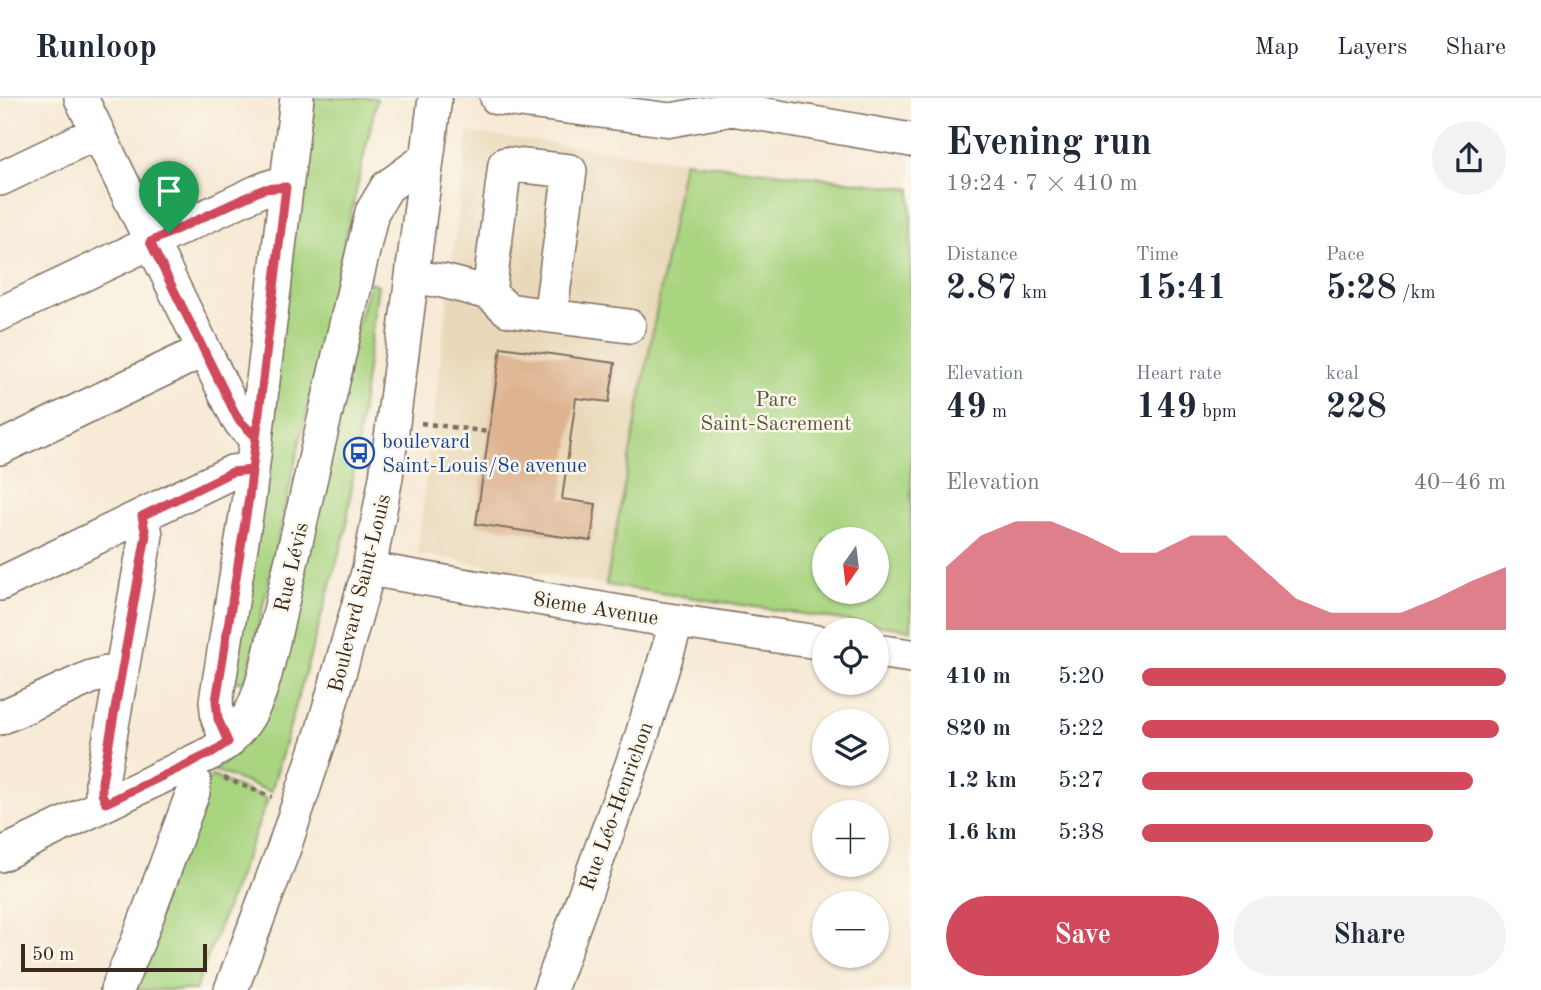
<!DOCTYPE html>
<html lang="en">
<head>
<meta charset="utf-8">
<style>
	:root { --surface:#fff; --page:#f2f2f3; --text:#1f2937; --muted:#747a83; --line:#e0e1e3; --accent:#d1495b }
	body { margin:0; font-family:"Old Standard TT",serif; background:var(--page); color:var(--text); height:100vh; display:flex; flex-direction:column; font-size:26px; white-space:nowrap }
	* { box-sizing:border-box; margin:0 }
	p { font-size:23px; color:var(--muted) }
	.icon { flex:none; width:38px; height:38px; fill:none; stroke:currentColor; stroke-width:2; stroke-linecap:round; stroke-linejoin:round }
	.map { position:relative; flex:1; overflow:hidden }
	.sheet { display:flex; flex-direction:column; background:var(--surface); width:630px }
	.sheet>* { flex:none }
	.needle { width:46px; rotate:194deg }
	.fabs { position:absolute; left:812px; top:429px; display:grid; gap:14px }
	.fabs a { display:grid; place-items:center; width:77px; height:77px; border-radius:50%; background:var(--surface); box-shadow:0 2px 5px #0004; font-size:35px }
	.scale { position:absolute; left:21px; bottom:18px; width:186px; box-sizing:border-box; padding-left:7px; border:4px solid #3b2a1e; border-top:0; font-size:19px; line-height:24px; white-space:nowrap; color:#3b2a1e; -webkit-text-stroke:5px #fbf7ec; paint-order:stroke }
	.pin { position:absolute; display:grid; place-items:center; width:60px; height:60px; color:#fff; margin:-72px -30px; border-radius:50% 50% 50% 0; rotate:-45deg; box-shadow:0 0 7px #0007 }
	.pin .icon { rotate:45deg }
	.round { display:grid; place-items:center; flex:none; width:74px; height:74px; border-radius:37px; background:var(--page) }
	.overview { display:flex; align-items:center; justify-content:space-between; height:119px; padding:0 35px }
	h1 { font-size:38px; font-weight:800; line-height:52px }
	.metrics { display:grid; grid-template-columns:repeat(3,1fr); gap:10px; height:119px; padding:7px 35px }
	.metrics div { display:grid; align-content:center }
	.metrics b { font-size:35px; font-weight:800 }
	.metrics small { font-size:19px; font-weight:400 }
	.metrics p { font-size:19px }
	.chart { height:196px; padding:14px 35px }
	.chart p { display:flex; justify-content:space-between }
	.chart svg { width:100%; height:126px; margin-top:7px; fill:var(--accent); opacity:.7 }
	.button { display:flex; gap:14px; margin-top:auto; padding:14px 35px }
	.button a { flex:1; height:80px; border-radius:42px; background:var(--accent); color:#fff; font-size:28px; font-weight:800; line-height:80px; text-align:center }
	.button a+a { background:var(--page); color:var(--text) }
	ul { padding:0 35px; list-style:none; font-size:23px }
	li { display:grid; grid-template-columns:112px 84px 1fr; align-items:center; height:52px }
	li i { height:18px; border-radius:9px; background:var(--accent) }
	header { display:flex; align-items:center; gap:42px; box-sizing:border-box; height:98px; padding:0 35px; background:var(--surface); border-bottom:2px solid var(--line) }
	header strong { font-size:33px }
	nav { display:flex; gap:38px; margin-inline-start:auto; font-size:24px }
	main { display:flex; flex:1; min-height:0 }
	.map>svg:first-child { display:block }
	.built { fill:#e9d9ba }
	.green { fill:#a9d480; stroke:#727f4f; stroke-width:2; fill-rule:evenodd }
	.building { fill:#ddb28f }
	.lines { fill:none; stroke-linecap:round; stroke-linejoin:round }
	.minor-casing { stroke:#7d6d5e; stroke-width:36 }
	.path { stroke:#7d6d5e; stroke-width:4.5; stroke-dasharray:5 5; stroke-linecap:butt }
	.minor { stroke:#fff; stroke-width:33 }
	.route-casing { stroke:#fff; stroke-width:14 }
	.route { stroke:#d1495b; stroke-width:9 }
	.labels { text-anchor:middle; stroke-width:5; stroke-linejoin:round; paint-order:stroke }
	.park-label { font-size:21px; fill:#565436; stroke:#fbf7ec }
	.transit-label { font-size:21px; fill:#164399; stroke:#fbf7ec; text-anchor:start }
	.street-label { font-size:21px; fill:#3b2a1e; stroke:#fbf7ec }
</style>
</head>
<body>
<header>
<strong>Runloop</strong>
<nav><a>Map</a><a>Layers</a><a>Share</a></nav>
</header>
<main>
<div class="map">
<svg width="911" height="892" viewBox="0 0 911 892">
	<rect width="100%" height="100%" fill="#fbf7ec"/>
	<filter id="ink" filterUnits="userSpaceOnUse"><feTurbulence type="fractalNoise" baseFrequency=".0143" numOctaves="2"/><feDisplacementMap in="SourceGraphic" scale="14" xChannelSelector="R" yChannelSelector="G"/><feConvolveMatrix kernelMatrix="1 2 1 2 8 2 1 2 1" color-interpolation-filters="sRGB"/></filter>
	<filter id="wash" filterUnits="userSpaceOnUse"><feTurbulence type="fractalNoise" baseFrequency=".00686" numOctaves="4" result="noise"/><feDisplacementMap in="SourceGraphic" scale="28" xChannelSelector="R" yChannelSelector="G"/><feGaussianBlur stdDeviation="1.57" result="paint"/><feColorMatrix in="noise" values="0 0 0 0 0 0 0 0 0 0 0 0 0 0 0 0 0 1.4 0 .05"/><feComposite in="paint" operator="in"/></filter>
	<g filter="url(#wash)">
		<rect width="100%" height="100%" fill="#f7ead6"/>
		<!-- built -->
		<path class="built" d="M 468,34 L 684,63 L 606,487 L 417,456 Z"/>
		<!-- green -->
		<path class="green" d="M 314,0 L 377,0 L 248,575 L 244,584 L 234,583 L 300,84 Z
			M 684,63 L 911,91 L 911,532 L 606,487 ZM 824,441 L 877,441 L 877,494 L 824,494 Z
			M 370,184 L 378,187 L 346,432 L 271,694 L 213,672 L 227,663 Z
			M 212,678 L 268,701 L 195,892 L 127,892 L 207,681 Z"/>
		<g id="blocks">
			<!-- building -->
			<path class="building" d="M 501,249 L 615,265 L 609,304 L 576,300 L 562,401 L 596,406 L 591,443 L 476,426 Z"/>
		</g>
	</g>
	<g filter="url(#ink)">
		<use href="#blocks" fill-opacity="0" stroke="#7d6d5e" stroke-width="2"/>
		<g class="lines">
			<!-- minor casing -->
			<g class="minor-casing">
				<path id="minor" d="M 81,0 L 238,321 L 246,331 L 256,339
					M 497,0 L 671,22 L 732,11 L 911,42
					M 0,81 L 98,34
					M 412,179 L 443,183 L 489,195 L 508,212 L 550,218 L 570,73 L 505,66 L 489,195
					M 0,216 L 257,94 L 272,88 L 286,88
					M 550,218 L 629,228
					M 0,350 L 204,252
					M 369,471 L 648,519 L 824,545
					M 0,486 L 232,374 L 252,372
					M 877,553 L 911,558
					M 0,620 L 91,579 L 107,575 L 122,576
					M 228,644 L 218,621 L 216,603 L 249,399 L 297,0
					M 106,705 L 102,696 L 102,684 L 146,437 L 142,418
					M 0,757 L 211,655 C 252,630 261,596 271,552 L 372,114 L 387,89 L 427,60
					M 117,892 L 138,843 L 193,694 L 194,684 L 185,667
					M 231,892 L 284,750 L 322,635 L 369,471 L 386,379 L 435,0
					M 550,892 L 638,650 L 677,523"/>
			</g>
			<!-- path -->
			<path class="path" d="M 421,325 L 489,334
				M 224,680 L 272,699"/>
			<!-- minor -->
			<use href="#minor" class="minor"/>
		</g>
	</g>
	<g class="lines" filter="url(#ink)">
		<!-- route casing -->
		<g class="route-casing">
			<path id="route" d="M 169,135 L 150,144 L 238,321 L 256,339 L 252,372 L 232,374 L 142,418 L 146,437 L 102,684 L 102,696 L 106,705 L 211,655 L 228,644 L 218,621 L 216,603 L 249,399 L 286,89 L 264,91 L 169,135"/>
		</g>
		<!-- route -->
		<use href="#route" class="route"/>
	</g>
	<!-- icons -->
	<defs>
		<g id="bus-ring" transform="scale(1.575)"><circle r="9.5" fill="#fbf7ec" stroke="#1a4fb4" stroke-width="1.5"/><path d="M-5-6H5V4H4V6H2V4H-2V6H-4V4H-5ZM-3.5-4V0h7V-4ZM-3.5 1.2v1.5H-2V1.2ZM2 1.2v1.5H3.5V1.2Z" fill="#1a4fb4"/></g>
	</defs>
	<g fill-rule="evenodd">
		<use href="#bus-ring" x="359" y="355"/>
	</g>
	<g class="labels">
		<!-- park labels -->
		<g class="park-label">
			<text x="776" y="308">Parc<tspan x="776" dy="24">Saint-Sacrement</tspan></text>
		</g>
		<!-- transit labels -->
		<g class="transit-label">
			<text x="382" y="350">boulevard<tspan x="382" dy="24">Saint-Louis/8e avenue</tspan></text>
		</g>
		<!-- street labels -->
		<g class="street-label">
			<text transform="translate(291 469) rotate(-77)" y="7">Rue Lévis</text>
			<text transform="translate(359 495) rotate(-76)" y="7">Boulevard Saint-Louis</text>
			<text transform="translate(596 510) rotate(9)" y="7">8ieme Avenue</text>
			<text transform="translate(616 708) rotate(-70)" y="7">Rue Léo-Henrichon</text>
		</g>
	</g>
</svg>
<div class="fabs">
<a><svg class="needle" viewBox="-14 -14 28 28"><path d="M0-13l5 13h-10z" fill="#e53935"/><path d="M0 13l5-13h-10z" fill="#747a83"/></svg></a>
<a><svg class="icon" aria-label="locate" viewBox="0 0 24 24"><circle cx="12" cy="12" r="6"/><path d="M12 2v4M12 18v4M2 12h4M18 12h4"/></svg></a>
<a><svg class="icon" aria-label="layers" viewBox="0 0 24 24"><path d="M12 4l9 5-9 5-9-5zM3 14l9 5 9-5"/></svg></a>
<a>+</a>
<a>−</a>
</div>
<div class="scale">50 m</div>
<div class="pin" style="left:169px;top:135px;background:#1e9e55"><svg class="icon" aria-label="arrive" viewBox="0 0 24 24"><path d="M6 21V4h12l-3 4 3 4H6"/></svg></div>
</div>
<section class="sheet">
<div class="overview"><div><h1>Evening run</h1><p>19:24 · 7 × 410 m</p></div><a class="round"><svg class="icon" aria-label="share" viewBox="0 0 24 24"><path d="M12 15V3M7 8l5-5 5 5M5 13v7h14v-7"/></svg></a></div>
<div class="metrics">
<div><p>Distance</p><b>2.87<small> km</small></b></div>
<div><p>Time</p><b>15:41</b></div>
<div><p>Pace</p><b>5:28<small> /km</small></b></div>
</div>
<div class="metrics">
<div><p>Elevation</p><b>49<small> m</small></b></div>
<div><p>Heart rate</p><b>149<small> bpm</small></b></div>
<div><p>kcal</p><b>228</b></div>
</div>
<div class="chart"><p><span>Elevation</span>40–46 m</p>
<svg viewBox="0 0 160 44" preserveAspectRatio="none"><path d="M0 44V22L10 11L20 6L30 6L40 11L50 17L60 17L70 11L80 11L90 22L100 33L110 38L120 38L130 38L140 33L150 27L160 22V44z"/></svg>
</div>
<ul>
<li><b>410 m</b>5:20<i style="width:100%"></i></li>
<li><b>820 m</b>5:22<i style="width:98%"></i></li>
<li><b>1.2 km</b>5:27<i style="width:91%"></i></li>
<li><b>1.6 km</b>5:38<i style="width:80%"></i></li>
</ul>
<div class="button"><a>Save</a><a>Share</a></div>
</section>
</main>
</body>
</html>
